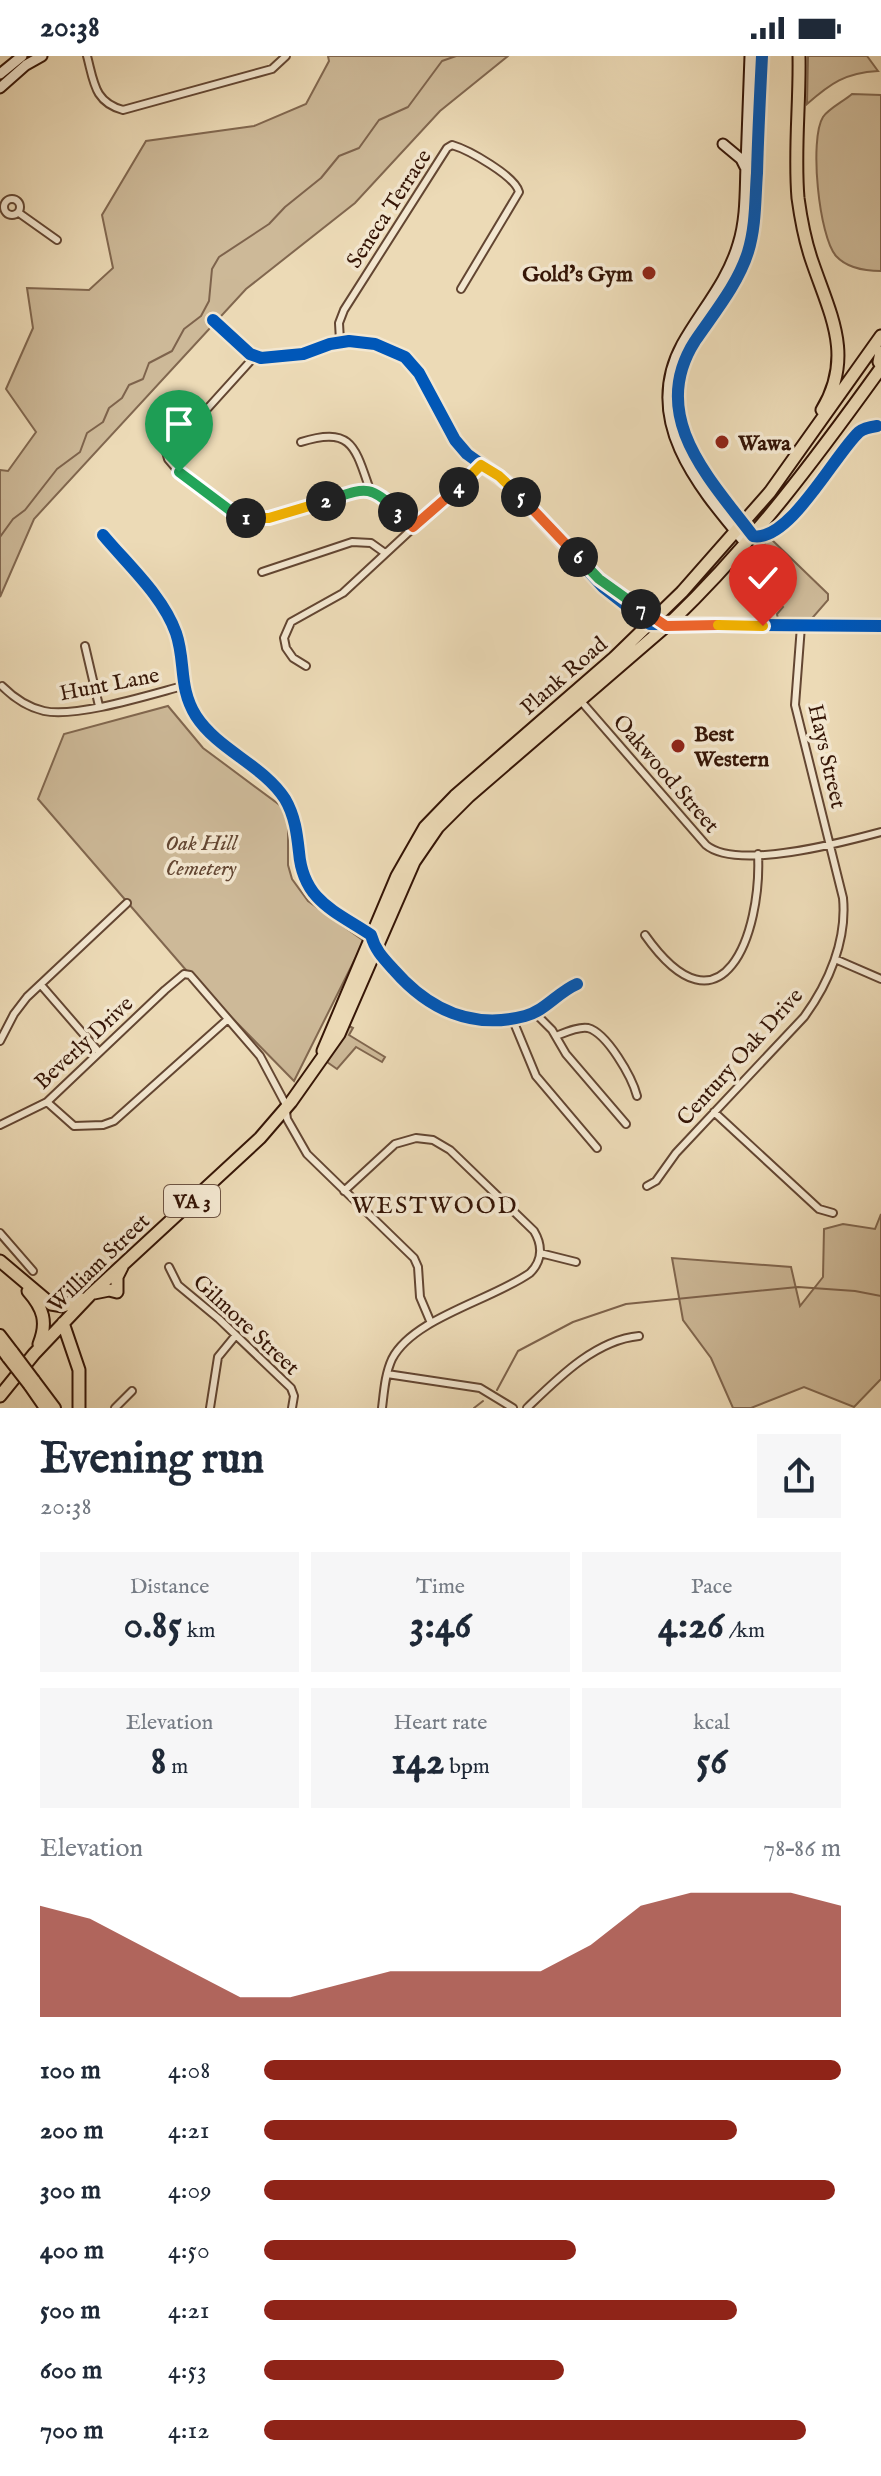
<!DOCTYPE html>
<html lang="en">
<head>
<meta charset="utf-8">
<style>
	:root { --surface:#fff; --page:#f6f6f7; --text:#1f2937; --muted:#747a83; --accent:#8f2418 }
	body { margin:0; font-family:"IM FELL English",serif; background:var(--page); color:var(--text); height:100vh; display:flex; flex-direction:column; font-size:30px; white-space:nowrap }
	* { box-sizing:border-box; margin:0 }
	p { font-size:26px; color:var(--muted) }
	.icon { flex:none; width:44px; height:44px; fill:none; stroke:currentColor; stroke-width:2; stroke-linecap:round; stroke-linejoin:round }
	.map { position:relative; height:1352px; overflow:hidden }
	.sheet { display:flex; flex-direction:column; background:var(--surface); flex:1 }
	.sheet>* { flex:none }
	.pin { position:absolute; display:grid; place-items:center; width:68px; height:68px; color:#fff; margin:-82px -34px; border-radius:50% 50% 50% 0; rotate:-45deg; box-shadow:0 0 8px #0007 }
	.pin .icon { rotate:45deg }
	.km { position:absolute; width:40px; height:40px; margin:-20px; border-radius:50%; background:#222; color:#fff; font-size:22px; line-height:40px; text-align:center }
	.round { display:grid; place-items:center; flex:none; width:84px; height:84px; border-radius:0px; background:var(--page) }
	.headline { display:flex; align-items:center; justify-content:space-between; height:136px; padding:0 40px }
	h1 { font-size:44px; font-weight:700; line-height:60px }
	.figures { display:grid; grid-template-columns:repeat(3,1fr); gap:12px; height:136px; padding:8px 40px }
	.figures div { display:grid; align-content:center; border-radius:0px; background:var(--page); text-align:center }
	.figures b { font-size:40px; font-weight:700 }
	.figures small { font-size:22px; font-weight:400 }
	.figures p { font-size:22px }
	.chart { height:224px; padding:16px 40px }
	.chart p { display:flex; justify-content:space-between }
	.chart svg { width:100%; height:144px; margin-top:8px; fill:var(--accent); opacity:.7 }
	ul { padding:0 40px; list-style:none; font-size:26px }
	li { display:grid; grid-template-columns:128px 96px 1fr; align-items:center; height:60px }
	li i { height:20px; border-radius:10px; background:var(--accent) }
	.status { display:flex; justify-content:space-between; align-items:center; height:56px; padding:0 40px; background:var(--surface); direction:ltr }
	.status svg { height:22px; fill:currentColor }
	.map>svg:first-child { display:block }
	.green { fill:#cdb998; stroke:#81674f; stroke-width:2 }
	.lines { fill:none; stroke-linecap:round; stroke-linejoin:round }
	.stream { stroke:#7e634c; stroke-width:2 }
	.street-casing { stroke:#634632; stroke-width:10 }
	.secondary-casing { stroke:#351506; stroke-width:13 }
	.primary-casing { stroke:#351506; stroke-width:14 }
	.highway-casing { stroke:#351506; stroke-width:15 }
	.street { stroke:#f3e7d0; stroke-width:6 }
	.secondary { stroke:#f3e7d0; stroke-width:9 }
	.primary { stroke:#ecdab6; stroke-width:10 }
	.highway { stroke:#ecdab6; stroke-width:11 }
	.primary-bridge-casing { stroke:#351506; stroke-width:14; stroke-linecap:butt }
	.primary-bridge { stroke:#ecdab6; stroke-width:10 }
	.cycleway-casing { stroke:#f3e7d0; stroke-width:17 }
	.cycleway { stroke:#0057b8; stroke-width:12 }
	.split-1-casing { stroke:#fff; stroke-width:16 }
	.split-2-casing { stroke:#fff; stroke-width:16 }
	.split-3-casing { stroke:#fff; stroke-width:16 }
	.split-4-casing { stroke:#fff; stroke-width:16 }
	.split-5-casing { stroke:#fff; stroke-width:16 }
	.split-6-casing { stroke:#fff; stroke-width:16 }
	.split-7-casing { stroke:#fff; stroke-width:16 }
	.split-8-casing { stroke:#fff; stroke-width:16 }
	.split-9-casing { stroke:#fff; stroke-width:16 }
	.split-1 { stroke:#22a559; stroke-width:10 }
	.split-2 { stroke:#f5b400; stroke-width:10 }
	.split-3 { stroke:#22a559; stroke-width:10 }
	.split-4 { stroke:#f0652b; stroke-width:10 }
	.split-5 { stroke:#f5b400; stroke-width:10 }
	.split-6 { stroke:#f0652b; stroke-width:10 }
	.split-7 { stroke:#22a559; stroke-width:10 }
	.split-8 { stroke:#f0652b; stroke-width:10 }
	.split-9 { stroke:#f5b400; stroke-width:10 }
	.poi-dot { fill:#8f2418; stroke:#f3e7d0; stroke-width:3 }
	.labels { text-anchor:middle; stroke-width:7; stroke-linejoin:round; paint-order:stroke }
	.shield { fill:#f3e7d0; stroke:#6e5443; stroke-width:2 }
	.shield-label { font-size:20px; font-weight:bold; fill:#351506 }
	.street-label { font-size:22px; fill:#351506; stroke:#f3e7d0 }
	.poi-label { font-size:22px; font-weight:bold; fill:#351506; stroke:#f3e7d0; text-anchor:start }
	.park-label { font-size:22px; font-style:italic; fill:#634632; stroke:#f3e7d0 }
	.neighbourhood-label { font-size:24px; letter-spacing:2px; fill:#351506; stroke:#f3e7d0 }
</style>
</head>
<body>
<div class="status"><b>20:38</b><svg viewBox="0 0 49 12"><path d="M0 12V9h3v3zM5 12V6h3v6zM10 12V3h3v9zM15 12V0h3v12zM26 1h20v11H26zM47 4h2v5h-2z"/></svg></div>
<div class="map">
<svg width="881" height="1352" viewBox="0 0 881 1352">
	<rect width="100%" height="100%" fill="#ecdab6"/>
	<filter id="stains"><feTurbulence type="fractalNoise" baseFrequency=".0025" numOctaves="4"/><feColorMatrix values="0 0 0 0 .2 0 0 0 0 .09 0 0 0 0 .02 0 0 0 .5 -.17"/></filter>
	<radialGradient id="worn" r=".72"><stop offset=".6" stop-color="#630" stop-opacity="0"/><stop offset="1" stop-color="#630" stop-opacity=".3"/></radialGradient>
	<!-- green -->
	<path class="green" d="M 328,0 L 508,0 L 440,55 L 355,147 L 246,233 L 34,463 L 0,541 L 0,414 L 8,415 L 36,376 L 6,333 L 33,272 L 27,232 L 89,234 L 113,212 L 102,159 L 146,85 L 254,70 L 306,48 L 329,5 Z
		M 808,0 L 867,0 L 878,15 C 845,17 831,27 807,48 Z
		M 852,38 L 881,39 L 881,215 C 865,215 847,212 836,200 C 819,181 809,83 823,61 C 828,53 844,45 852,38 Z
		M 770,482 L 828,538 L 828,544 L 808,567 L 778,564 L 777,558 L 783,551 L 754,519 L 769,496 L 764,488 Z
		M 168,650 L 203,692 L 281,750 L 288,768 L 288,809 L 292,823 L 308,845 L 364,885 L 294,1025 L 192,921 L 38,743 L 64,678 Z
		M 347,969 L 353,972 L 349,979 L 385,1001 L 382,1006 L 356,991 L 337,1013 L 327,1006 Z
		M 881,1158 L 881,1323 L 854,1351 L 804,1331 L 751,1352 L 733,1352 L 711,1302 L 683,1264 L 672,1202 L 791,1211 L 800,1250 L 823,1221 L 824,1173 L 843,1168 L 875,1173 Z"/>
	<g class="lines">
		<!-- stream -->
		<path class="stream" d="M 0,481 L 13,463 L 25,454 L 57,413 L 80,396 L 87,377 L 103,366 L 109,352 L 122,342 L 129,329 L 143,323 L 149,307 L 172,295 L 184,273 L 201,260 L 209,245 L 212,213 L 219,201 L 269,168 L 285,151 L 321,122 L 339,100 L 359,92 L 379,64 L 408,51 L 442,5 L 456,0
			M 497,1334 L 518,1295 L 573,1266 L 626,1248 L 798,1231 L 855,1235 L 881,1240
			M 474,1352 L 483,1345"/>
		<!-- street casing -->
		<g class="street-casing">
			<path id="street" d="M 87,0 C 94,26 94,46 123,54 L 272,13 L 286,0
				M4 151a8 8 0 1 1 16 0a8 8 0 1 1-16 0Z
				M 19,157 L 57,184
				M 213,264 L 250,298 L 261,302 L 303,298 L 330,288 L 349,285 L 375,288 L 405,301 L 419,317 L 455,384 L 467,398 L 510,429 L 603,531 L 650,568 L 881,570
				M 340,285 L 339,267 L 344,254 L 447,92 L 452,89 C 469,94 515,120 519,136 L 461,233
				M 255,300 L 198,363 L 171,384 L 166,396 L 168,403 L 179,416 L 235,458 L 249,463 L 269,462 L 368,434 L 381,438 L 413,471
				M 301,386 C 352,370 355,391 370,434
				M 103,479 C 128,509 162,539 176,576 C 186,603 179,631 195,658 C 217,694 265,709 286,746 C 303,774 291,812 312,838 C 327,856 353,865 372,879
				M 753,480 C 789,487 835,398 859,376 C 864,372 870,371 877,370
				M 262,516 L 352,486 L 371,487 L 385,497
				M 599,523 L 607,526 L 656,564
				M 85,590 L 99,650
				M 306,610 L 293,602 L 286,592 L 284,582 L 291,566 L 343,537 L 481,409
				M 2,630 C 14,642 27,651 44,655 C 76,662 149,639 183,630
				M 580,644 L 706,789 C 737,815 844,786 881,776
				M 645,879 C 722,988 762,877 758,798
				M 375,894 C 409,932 433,961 487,963 C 501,964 517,964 530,958 C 548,951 560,936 577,928
				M 835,903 L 881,923
				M 41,929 L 99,996
				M 534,956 L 552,974 L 566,998 L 626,1068
				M 512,962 L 536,1020 L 597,1092
				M 556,980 C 564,977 579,970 588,972 C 607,977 632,1021 637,1040
				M 0,985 L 14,958 L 27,941 L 127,847
				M 47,1046 L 74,1070 L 103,1069 L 114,1065 L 228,963
				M 714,1056 L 819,1153 L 833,1157
				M 0,1069 L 47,1046 L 165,934 L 184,918 L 190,919 L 260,1000 L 285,1047 L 287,1063 L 307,1098 L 414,1202 L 418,1211 L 420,1241 L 431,1267
				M 647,1130 L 656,1125 L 676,1097 L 804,961 C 829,927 847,884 843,842 L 795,649 L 801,570
				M 344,1135 L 395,1088 L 416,1082 L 433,1084 L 450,1094 L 534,1175 C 543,1190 542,1205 530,1217 C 492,1244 413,1262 392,1303 C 385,1318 384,1336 382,1352
				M 0,1177 L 33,1215
				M 540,1197 L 576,1206
				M 169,1211 L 178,1229 L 219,1263 L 291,1332 L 294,1340 L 292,1352
				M 387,1318 L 480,1332 L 513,1352
				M 115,1352 L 132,1335
				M 210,1352 L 218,1301 L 236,1279
				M 527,1352 C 557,1323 595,1284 639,1280"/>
		</g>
		<!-- secondary casing -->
		<g class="secondary-casing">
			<path id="secondary" d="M 0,18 L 22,0
				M 0,32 L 26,9 L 42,0
				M 723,88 L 741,103 L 745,111
				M 753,480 C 710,423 647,360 695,285 C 714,257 738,228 748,196 C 756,170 755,143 757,117 C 758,78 760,39 762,0
				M 746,488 C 700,433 640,365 682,288 C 701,254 727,226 738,188 C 746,163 745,135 746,109 C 747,73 749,36 750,0"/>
		</g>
		<!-- primary casing -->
		<g class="primary-casing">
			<path id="primary" d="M 0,1279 L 13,1296
				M 0,1291 L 8,1302
				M 34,1324 L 55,1352
				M 29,1329 L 45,1352"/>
		</g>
		<!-- highway casing -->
		<g class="highway-casing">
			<path id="highway" d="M 799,0 C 800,47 794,95 798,142 C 801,164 805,186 813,208 C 831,260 854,301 822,354
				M 881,296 L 879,306 L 881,309
				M 323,995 L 397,820 L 425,771 L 455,740 L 614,602 L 682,536 L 770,436 L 881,280
				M 0,1205 L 51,1248 L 63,1250 L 82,1243
				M 28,1235 C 43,1252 48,1266 39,1288
				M 94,1237 L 109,1234 L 117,1236 L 117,1221 L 122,1211
				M 63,1267 L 79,1314 L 79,1352
				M 0,1340 L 34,1298 L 90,1239 L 260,1082 L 291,1046 L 339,978 L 414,806 L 438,771 L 469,740 L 673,564 C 753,487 817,401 881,312"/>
		</g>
		<!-- street -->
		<use href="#street" class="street"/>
		<!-- secondary -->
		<use href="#secondary" class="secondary"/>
		<!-- primary -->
		<use href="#primary" class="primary"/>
		<!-- highway -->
		<use href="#highway" class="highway"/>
		<!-- primary-bridge casing -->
		<g class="primary-bridge-casing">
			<path id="primary-bridge" d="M 13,1296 L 34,1324
				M 8,1302 L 29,1329"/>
		</g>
		<!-- primary-bridge -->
		<use href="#primary-bridge" class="primary-bridge"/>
		<!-- cycleway casing -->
		<g class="cycleway-casing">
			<path id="cycleway" d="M 762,0 C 760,39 758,78 757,117 C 755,143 756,170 748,196 C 738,228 714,257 695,285 C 647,360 710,423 753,480 C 789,487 835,398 859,376 C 864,372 870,371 877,370
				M 213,264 L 250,298 L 261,302 L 303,298 L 330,288 L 349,285 L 375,288 L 405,301 L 419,317 L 455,384 L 467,398 L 510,429 L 603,531 L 650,568 L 881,570
				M 103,479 C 128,509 163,540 176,577 C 186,606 178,631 196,660 C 218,694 263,709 285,743 C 295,760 297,778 299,796 C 303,845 335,855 371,879 C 375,894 383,902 394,914 C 428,953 472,974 525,960 C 545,955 558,936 577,928"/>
		</g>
		<!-- cycleway -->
		<use href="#cycleway" class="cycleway"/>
	</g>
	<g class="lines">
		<!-- split-1 casing -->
		<g class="split-1-casing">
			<path id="split-1" d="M 179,416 L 235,458 L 246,462"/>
		</g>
		<!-- split-2 casing -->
		<g class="split-2-casing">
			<path id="split-2" d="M 246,462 L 269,462 L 326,445"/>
		</g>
		<!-- split-3 casing -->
		<g class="split-3-casing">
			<path id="split-3" d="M 326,445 C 363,433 369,426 398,456"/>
		</g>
		<!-- split-4 casing -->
		<g class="split-4-casing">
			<path id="split-4" d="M 398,456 L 413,471 L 459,431"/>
		</g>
		<!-- split-5 casing -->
		<g class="split-5-casing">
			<path id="split-5" d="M 459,431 L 481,409 L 499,420 L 521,441"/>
		</g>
		<!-- split-6 casing -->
		<g class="split-6-casing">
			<path id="split-6" d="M 521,441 L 578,501"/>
		</g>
		<!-- split-7 casing -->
		<g class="split-7-casing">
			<path id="split-7" d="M 578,501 L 599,523 L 641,553"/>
		</g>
		<!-- split-8 casing -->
		<g class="split-8-casing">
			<path id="split-8" d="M 641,553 L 666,570 L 718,569"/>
		</g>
		<!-- split-9 casing -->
		<g class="split-9-casing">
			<path id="split-9" d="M 718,569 L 763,570"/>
		</g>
		<!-- split-1 -->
		<use href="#split-1" class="split-1"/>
		<!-- split-2 -->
		<use href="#split-2" class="split-2"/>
		<!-- split-3 -->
		<use href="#split-3" class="split-3"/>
		<!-- split-4 -->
		<use href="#split-4" class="split-4"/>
		<!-- split-5 -->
		<use href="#split-5" class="split-5"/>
		<!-- split-6 -->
		<use href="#split-6" class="split-6"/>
		<!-- split-7 -->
		<use href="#split-7" class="split-7"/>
		<!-- split-8 -->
		<use href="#split-8" class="split-8"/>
		<!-- split-9 -->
		<use href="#split-9" class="split-9"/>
	</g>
	<!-- markers -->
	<g class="poi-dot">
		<circle cx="649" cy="217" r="8"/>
		<circle cx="722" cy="386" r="8"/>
		<circle cx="678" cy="690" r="8"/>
	</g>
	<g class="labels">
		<!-- shield labels -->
		<rect class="shield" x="164" y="1129" width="56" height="32" rx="6"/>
		<g class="shield-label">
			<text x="192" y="1152">VA 3</text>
		</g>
		<!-- street labels -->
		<g class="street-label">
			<text transform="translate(388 152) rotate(-57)" y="8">Seneca Terrace</text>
			<text transform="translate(563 619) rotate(-41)" y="8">Plank Road</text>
			<text transform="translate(109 627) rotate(-11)" y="8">Hunt Lane</text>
			<text transform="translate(828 700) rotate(77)" y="8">Hays Street</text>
			<text transform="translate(667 717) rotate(49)" y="8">Oakwood Street</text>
			<text transform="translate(83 986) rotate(-43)" y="8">Beverly Drive</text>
			<text transform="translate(739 1000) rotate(-48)" y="8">Century Oak Drive</text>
			<text transform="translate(98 1206) rotate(-44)" y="8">William Street</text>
			<text transform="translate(247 1268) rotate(43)" y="8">Gilmore Street</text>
		</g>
		<!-- poi labels -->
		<g class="poi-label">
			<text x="633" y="225" text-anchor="end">Gold's Gym</text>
			<text x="738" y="394">Wawa</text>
			<text x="694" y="685">Best<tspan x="694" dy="25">Western</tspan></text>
		</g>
		<!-- park labels -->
		<g class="park-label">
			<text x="201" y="794">Oak Hill<tspan x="201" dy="25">Cemetery</tspan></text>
		</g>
		<!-- neighbourhood labels -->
		<g class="neighbourhood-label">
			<text x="435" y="1157">WESTWOOD</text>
		</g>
	</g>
	<rect width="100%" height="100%" filter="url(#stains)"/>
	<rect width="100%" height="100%" fill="url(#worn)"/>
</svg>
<div class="pin" style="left:179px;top:416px;background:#1e9e55"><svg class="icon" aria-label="arrive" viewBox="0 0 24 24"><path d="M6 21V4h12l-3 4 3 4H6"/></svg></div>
<div class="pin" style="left:763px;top:570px;background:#d93025"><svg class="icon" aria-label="check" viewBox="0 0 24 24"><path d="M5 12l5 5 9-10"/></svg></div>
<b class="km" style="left:246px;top:462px">1</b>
<b class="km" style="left:326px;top:445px">2</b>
<b class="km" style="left:398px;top:456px">3</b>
<b class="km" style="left:459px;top:431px">4</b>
<b class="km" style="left:521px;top:441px">5</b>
<b class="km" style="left:578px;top:501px">6</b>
<b class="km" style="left:641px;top:553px">7</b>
</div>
<section class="sheet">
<div class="headline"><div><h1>Evening run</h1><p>20:38</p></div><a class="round"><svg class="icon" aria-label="share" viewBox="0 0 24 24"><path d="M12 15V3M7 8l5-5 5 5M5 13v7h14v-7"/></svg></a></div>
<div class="figures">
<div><p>Distance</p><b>0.85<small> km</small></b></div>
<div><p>Time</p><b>3:46</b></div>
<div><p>Pace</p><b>4:26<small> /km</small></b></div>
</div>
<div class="figures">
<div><p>Elevation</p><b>8<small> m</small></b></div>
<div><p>Heart rate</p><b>142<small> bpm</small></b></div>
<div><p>kcal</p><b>56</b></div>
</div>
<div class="chart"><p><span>Elevation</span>78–86 m</p>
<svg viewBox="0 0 160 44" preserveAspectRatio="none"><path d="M0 44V10L10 14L20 22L30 30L40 38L50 38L60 34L70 30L80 30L90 30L100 30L110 22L120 10L130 6L140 6L150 6L160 10V44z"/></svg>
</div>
<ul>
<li><b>100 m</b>4:08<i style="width:100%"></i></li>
<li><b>200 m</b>4:21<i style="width:82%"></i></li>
<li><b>300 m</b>4:09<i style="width:99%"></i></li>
<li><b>400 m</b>4:50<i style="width:54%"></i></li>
<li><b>500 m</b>4:21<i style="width:82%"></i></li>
<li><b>600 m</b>4:53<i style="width:52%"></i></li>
<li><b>700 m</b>4:12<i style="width:94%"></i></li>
</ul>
</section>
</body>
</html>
